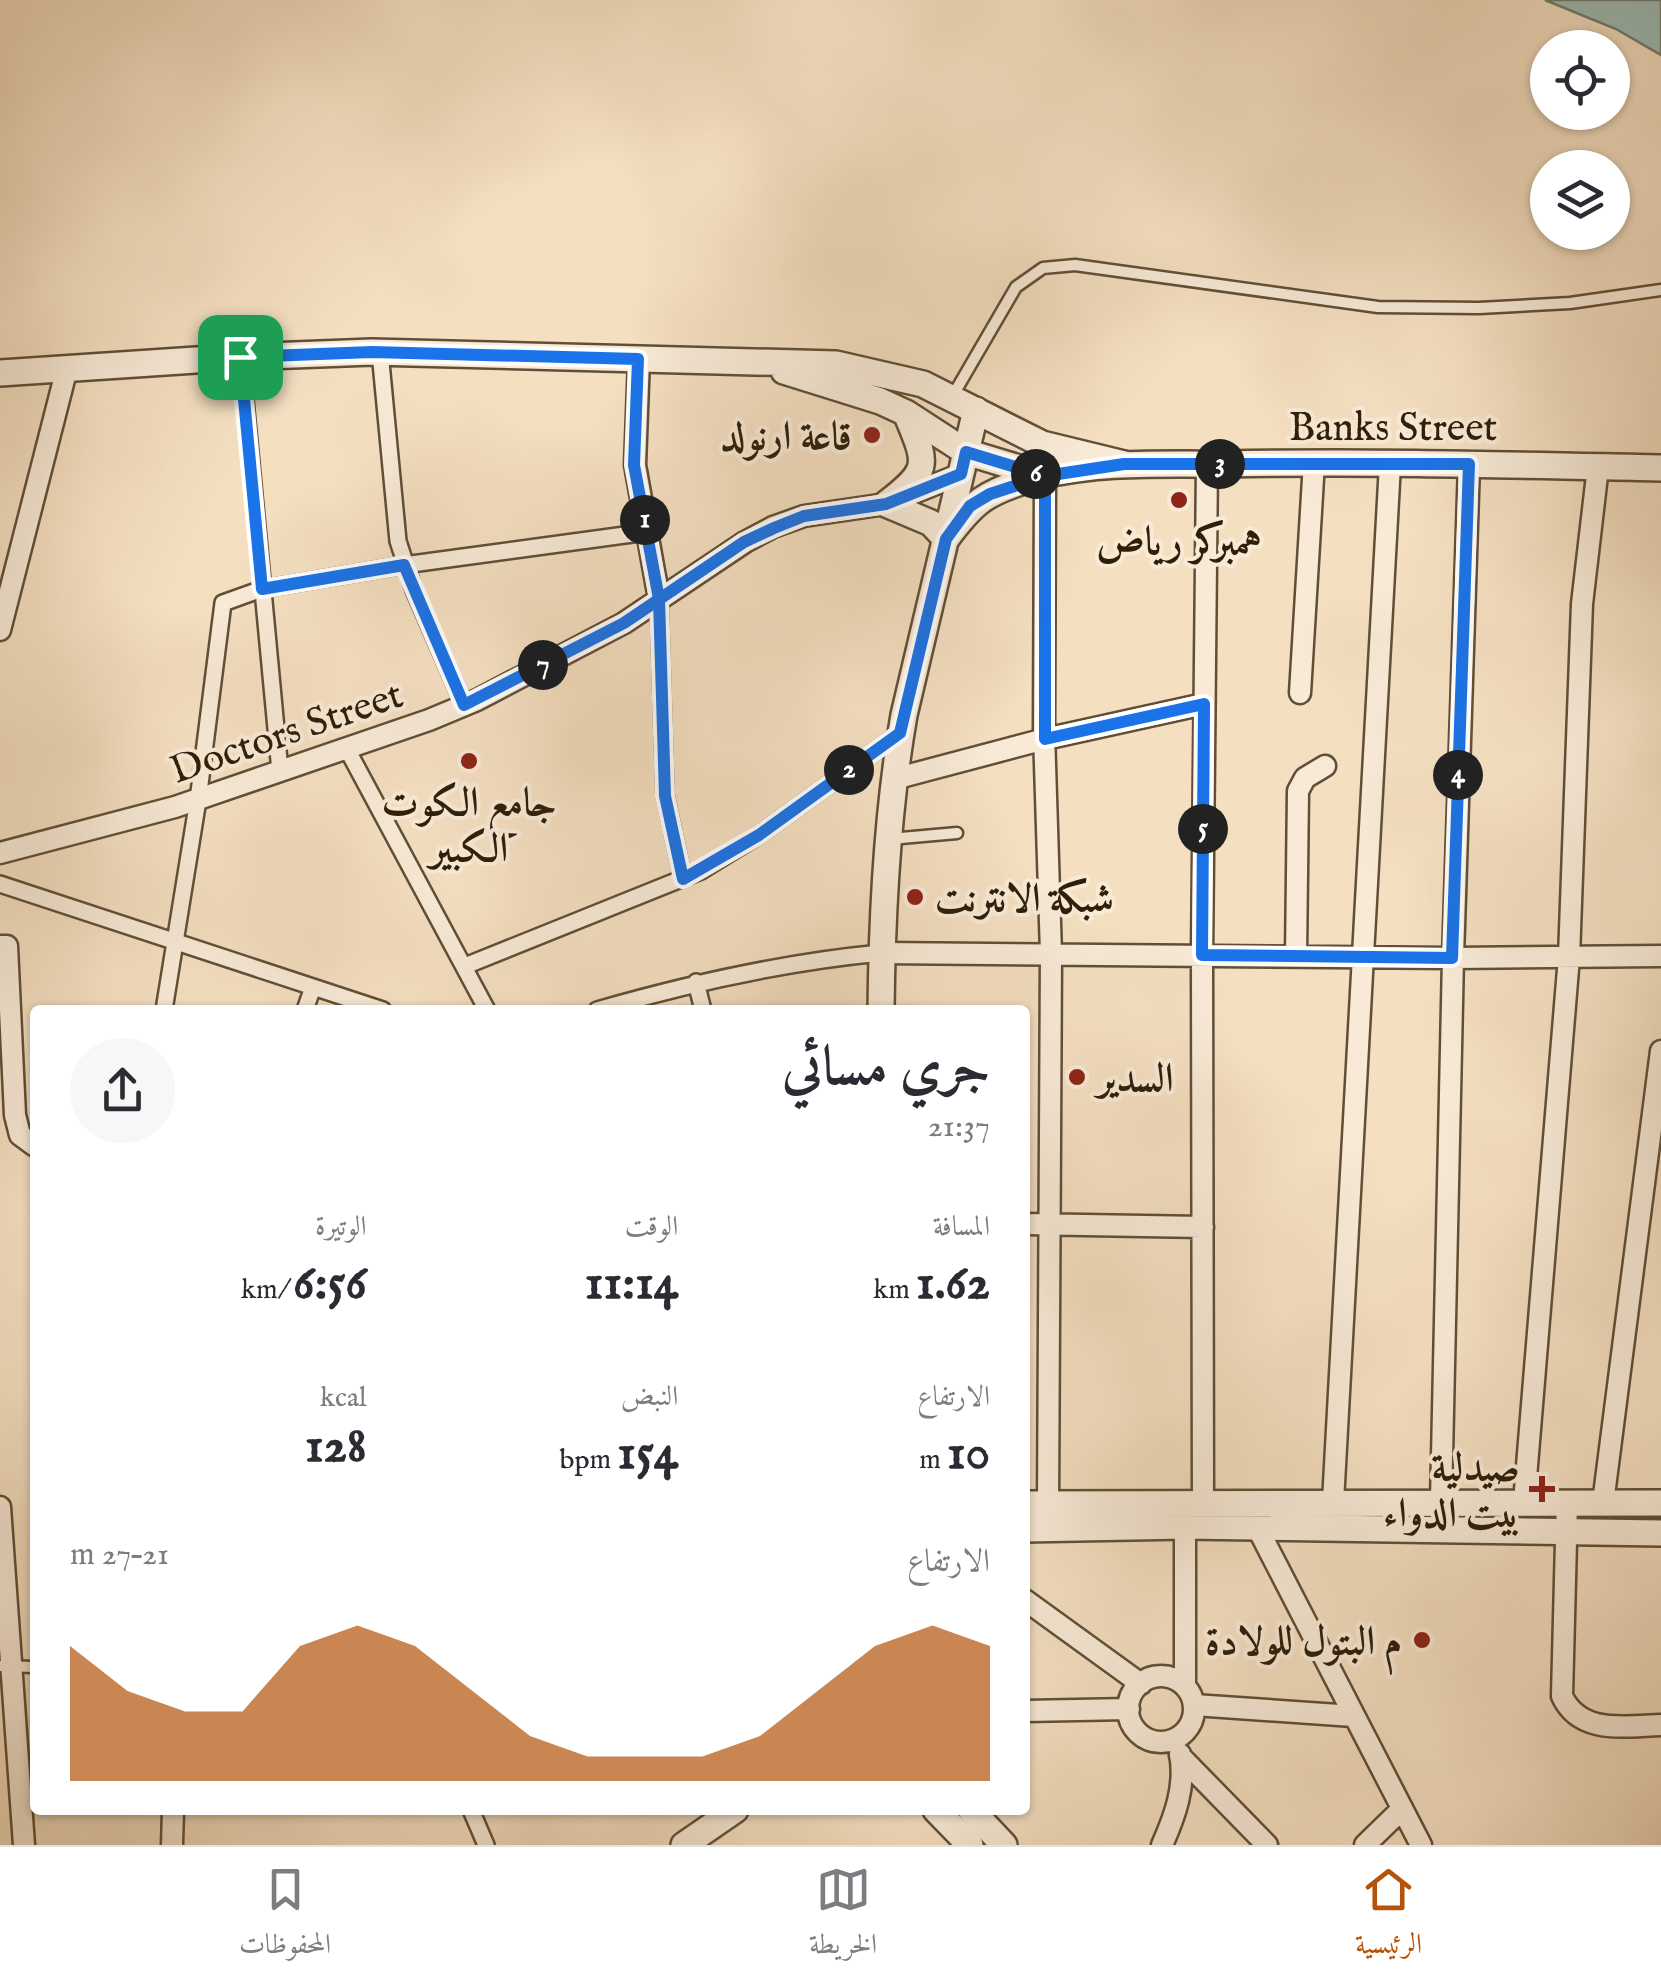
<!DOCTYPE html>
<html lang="ar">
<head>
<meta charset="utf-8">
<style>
	:root { --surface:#fff; --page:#f7f7f7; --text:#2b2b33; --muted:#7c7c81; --line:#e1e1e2; --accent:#b45309 }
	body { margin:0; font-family:"IM FELL English",Amiri,serif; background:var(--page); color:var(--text); direction:rtl; height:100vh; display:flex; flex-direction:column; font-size:38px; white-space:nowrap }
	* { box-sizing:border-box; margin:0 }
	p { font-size:32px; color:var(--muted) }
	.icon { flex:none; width:55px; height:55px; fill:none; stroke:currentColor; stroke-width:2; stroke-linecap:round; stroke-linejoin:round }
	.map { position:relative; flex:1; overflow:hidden; direction:ltr }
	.side { position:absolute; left:30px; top:1005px; width:1000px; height:810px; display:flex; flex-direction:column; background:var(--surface); border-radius:10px; box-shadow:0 2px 8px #0004; direction:rtl }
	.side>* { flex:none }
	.fabs { position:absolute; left:1530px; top:30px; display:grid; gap:20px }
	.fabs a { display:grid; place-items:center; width:100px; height:100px; border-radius:50%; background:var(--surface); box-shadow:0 2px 8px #0004; font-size:50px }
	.pin { position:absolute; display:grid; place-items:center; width:85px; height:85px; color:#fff; margin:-42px; border-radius:20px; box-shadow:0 5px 15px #0006 }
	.km { position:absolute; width:50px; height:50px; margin:-25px; border-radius:50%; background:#222; color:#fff; font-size:28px; line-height:50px; text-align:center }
	.round { display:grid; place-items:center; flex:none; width:105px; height:105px; border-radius:52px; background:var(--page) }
	.overview { display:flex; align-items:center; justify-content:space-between; height:170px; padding:0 40px }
	h1 { font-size:55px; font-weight:700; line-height:75px }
	.figures { display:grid; grid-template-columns:repeat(3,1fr); gap:15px; height:170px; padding:10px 40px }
	.figures div { display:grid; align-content:center }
	.figures b { font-size:50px; font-weight:700 }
	.figures small { font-size:28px; font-weight:400 }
	.figures p { font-size:28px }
	.chart { height:280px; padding:20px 40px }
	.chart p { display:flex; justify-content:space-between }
	.chart svg { width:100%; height:180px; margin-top:10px; fill:var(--accent); opacity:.7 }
	.dock { display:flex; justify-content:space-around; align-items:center; height:140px; border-top:2px solid var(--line); background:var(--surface); font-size:28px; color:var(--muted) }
	.dock a { display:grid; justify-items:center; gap:5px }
	.dock .active { color:var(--accent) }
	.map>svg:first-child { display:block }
	.water { fill:#9cbcb6; stroke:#707d70; stroke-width:2.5 }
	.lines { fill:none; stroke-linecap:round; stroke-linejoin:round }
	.service-casing { stroke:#604f36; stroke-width:15 }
	.pedestrian-casing { stroke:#604f36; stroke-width:20 }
	.minor-casing { stroke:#604f36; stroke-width:25 }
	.tertiary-casing { stroke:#604f36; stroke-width:30 }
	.service { stroke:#f8ead7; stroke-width:10 }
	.pedestrian { stroke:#f8ead7; stroke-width:15 }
	.minor { stroke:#f8ead7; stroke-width:20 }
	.tertiary { stroke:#f8ead7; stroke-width:25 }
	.route-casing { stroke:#fff; stroke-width:20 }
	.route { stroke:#1a73e8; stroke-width:12 }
	.poi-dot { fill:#8f2418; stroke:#f8ead7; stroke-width:4 }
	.labels { text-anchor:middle; stroke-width:8; stroke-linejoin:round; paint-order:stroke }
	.street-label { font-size:40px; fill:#2f1f08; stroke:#f8ead7 }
	.poi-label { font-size:40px; font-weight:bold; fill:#2f1f08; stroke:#f8ead7; text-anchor:end }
</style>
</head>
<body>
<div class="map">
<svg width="1661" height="1845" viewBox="0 0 1661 1845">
	<rect width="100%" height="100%" fill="#f4dfc1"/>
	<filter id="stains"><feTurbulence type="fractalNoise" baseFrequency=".002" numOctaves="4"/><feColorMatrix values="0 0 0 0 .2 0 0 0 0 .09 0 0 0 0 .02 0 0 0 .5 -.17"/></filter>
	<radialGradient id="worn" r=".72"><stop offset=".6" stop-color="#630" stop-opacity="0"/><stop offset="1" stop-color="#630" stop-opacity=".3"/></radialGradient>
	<!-- water -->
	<path class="water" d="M 1545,0 L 1661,0 L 1661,55 L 1616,29 Z"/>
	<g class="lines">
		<!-- service casing -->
		<g class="service-casing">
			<path id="service" d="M 952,397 L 1016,287 L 1043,268 L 1075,265 L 1378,307 L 1479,308 L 1570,303 L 1661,290
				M 890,839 L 957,833
				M 0,1666 L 35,1667"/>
		</g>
		<!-- pedestrian casing -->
		<g class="pedestrian-casing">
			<path id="pedestrian" d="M 380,352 L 398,541 L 414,590 L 464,705
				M 241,357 L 280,771
				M 659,599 L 665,795 L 683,879
				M 347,749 L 487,1010
				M 0,884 L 383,1010
				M 465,966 L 701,871 L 759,835 L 900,733
				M 696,982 L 703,1010
				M 164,1010 L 198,800 L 223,603 L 262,589 L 404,565 L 647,532
				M 305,1010 L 313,987
				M 597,1010 C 691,983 784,962 881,953
				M 471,1810 L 486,1845"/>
		</g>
		<!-- minor casing -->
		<g class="minor-casing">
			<path id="minor" d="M 639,359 L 635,465 L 659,599
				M 1045,476 L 1044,733 L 1051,954 L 1048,1505
				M 0,630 L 67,368
				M 1300,693 L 1314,462
				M 894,779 L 1045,739 L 1204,704
				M 0,853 L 175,807 L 429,720 L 477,700 L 624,623 L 745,542 L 773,527 L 804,516 L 886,504 L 961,474
				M 0,946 L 7,946 L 15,1115 L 20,1135 L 35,1146
				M 881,953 L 1453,958 L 1661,956
				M 1296,956 L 1298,791 L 1305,778 L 1325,766
				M 1025,1224 L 1203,1227
				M 1333,1502 L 1390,464
				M 1441,1502 L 1453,958 L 1469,464
				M 1524,1502 L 1569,957 L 1582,604 L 1598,467
				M 1567,1502 L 1562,1696 C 1580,1735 1625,1726 1661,1725
				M 1603,1503 L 1661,1051
				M 1203,1504 L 1202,955 L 1207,464
				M 0,1507 L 24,1845
				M 1185,1526 L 1185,1686
				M 1257,1527 L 1421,1845
				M 1025,1600 L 1141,1684
				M1128 1709a33 33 0 1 1 66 0a33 33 0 1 1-66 0Z
				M 1194,1705 L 1353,1716
				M 1025,1711 L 1129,1709
				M 1180,1756 L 1267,1845
				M 172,1845 L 173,1810
				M 1162,1845 C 1175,1816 1186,1786 1180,1754
				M 1365,1845 L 1402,1809"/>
		</g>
		<!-- tertiary casing -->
		<g class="tertiary-casing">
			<path id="tertiary" d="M 784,371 L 880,401 L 906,413 L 966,452 L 1042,475
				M 0,373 L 241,357 L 372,352 L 836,364 L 923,384 L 1042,444 L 1124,464
				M 886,504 L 931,523 L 946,539 C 974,501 985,493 1030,479 C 1091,460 1164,465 1227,464 C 1372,461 1516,465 1661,468
				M 886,504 C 932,469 927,464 906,413
				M 881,1010 C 882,912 887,812 904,715 L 976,410
				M 1025,1504 L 1661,1503
				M 1025,1529 L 1185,1526 L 1661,1533
				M 936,1810 L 970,1845
				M 971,1810 L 1004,1845
				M 684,1845 L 735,1810"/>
		</g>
		<!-- service -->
		<use href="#service" class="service"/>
		<!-- pedestrian -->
		<use href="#pedestrian" class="pedestrian"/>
		<!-- minor -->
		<use href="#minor" class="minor"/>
		<!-- tertiary -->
		<use href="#tertiary" class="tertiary"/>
	</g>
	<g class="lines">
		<!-- route casing -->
		<g class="route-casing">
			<path id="route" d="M 240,357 L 372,352 L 638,359 L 634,465 L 659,599 L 665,796 L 683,879 L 759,835 L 900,733 L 946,539 L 970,506 L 990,494 L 1045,476 L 1124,464 L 1469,464 L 1452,958 L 1202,955 L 1204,704 L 1045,739 L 1045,476 L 966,452 L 961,474 L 886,504 L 804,516 L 774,528 L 744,542 L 624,623 L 464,705 L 404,565 L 262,589 L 240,357"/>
		</g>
		<!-- route -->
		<use href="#route" class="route"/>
	</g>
	<!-- markers -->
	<g class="poi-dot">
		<circle cx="872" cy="435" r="10"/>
		<circle cx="1179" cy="500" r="10"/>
		<circle cx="469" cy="761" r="10"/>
		<circle cx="915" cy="897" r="10"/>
		<circle cx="1077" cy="1077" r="10"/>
		<path d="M1537 1474h10v10h10v10h-10v10h-10v-10h-10v-10h10z"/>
		<circle cx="1422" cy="1640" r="10"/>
	</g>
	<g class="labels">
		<!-- street labels -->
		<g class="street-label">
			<text x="1393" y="440">Banks Street</text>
			<text transform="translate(286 731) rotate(-19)" y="14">Doctors Street</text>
		</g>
		<!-- poi labels -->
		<g class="poi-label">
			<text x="852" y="449">قاعة ارنولد</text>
			<text x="1179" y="554" text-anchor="middle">همبركر رياض</text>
			<text x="469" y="815" text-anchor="middle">جامع الكوت<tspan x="469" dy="46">الكبير</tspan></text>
			<text x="935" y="911" text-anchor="start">شبكة الانترنت</text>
			<text x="1097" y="1091" text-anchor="start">السدير</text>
			<text x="1520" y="1480">صيدلية<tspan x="1520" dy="46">بيت الدواء</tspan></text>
			<text x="1402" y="1654">م البتول للولادة</text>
		</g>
	</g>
	<rect width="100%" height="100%" filter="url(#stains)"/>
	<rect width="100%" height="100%" fill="url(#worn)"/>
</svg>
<div class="fabs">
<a><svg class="icon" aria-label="locate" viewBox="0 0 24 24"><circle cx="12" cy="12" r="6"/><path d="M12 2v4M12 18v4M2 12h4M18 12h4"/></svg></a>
<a><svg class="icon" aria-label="layers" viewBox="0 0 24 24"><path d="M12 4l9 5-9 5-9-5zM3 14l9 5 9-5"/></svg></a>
</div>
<div class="pin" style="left:240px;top:357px;background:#1e9e55"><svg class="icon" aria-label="arrive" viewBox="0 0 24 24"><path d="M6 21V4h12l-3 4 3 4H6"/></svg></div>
<b class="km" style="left:645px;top:520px">1</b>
<b class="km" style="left:849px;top:770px">2</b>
<b class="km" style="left:1220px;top:464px">3</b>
<b class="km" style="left:1458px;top:775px">4</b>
<b class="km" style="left:1203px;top:829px">5</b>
<b class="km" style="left:1036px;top:474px">6</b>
<b class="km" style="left:543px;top:665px">7</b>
<section class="side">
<div class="overview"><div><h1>جري مسائي</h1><p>21:37</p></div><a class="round"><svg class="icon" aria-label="share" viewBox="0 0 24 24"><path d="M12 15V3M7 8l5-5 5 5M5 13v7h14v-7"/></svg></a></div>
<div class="figures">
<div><p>المسافة</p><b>1.62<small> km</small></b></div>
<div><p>الوقت</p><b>11:14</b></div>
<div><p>الوتيرة</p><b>6:56<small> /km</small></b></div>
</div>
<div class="figures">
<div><p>الارتفاع</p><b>10<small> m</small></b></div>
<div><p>النبض</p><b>154<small> bpm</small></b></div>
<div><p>kcal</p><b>128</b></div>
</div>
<div class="chart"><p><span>الارتفاع</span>21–27 m</p>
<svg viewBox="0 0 160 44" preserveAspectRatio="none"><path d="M0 44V11L10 22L20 27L30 27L40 11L50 6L60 11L70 22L80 33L90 38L100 38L110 38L120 33L130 22L140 11L150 6L160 11V44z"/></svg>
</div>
</section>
</div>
<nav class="dock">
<a class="active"><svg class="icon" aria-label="home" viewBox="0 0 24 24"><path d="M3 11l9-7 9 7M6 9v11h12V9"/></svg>الرئيسية</a>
<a><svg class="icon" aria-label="map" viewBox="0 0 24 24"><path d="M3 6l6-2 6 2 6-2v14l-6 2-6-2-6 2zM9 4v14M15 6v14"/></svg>الخريطة</a>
<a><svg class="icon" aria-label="saved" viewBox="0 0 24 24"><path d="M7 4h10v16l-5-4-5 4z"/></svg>المحفوظات</a>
</nav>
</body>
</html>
